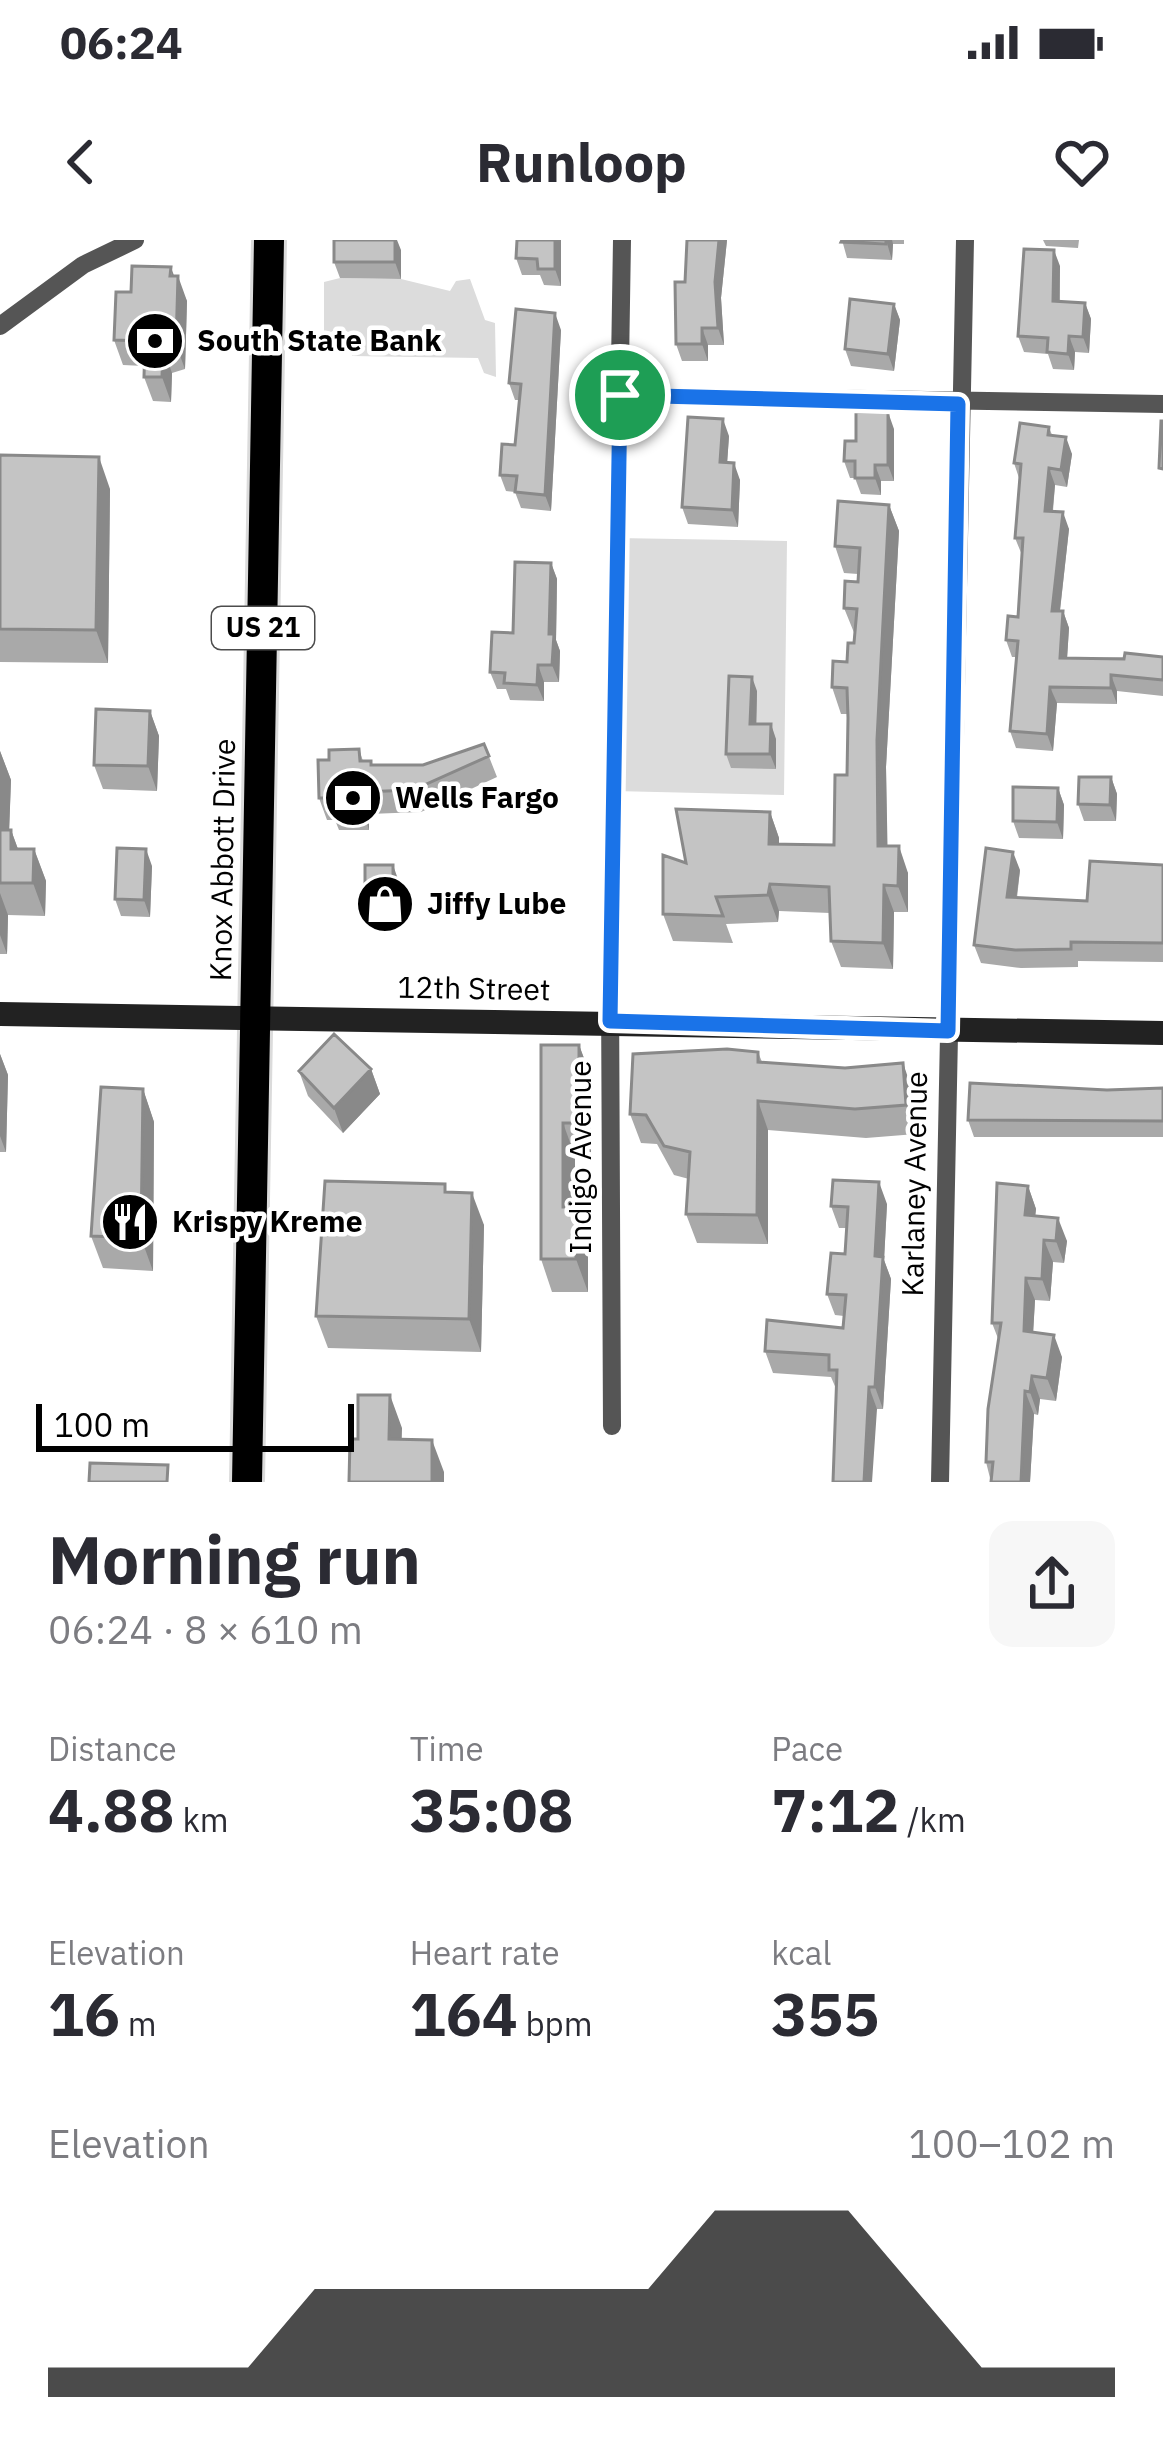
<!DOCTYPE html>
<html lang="en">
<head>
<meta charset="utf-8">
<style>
	:root { --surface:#fff; --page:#f7f7f7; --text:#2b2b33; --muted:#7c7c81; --accent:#000 }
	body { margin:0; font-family:"IBM Plex Sans",sans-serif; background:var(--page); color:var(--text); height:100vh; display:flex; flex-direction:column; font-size:45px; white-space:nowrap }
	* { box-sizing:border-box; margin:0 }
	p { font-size:39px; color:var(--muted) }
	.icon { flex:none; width:66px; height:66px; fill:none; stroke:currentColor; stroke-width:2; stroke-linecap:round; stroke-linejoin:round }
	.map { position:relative; height:1242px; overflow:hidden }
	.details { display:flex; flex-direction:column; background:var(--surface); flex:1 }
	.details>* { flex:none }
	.scale { position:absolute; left:36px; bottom:30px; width:318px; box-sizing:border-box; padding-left:12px; border:6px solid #000; border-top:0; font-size:33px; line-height:42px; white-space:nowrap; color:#000; -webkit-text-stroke:9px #fff; paint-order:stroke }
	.pin { position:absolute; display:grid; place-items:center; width:102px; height:102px; color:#fff; margin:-51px; border:6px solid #fff; border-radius:50%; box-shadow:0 3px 12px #0007 }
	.round { display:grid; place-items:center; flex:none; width:126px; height:126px; border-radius:24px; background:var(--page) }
	.headline { display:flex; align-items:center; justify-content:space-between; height:204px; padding:0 48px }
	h1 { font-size:66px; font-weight:700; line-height:90px }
	.stats { display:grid; grid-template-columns:repeat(3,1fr); gap:18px; height:204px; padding:12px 48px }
	.stats div { display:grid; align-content:center }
	.stats b { font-size:60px; font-weight:700 }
	.stats small { font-size:33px; font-weight:400 }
	.stats p { font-size:33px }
	.chart { height:336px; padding:24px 48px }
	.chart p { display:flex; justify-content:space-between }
	.chart svg { width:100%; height:216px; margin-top:12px; fill:var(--accent); opacity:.7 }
	.status { display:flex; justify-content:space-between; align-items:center; height:84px; padding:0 60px; background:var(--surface); direction:ltr }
	.status svg { height:33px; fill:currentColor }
	header { display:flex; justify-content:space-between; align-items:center; height:156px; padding:0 48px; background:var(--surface); font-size:54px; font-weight:700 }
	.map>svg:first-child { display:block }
	.green { fill:#dcdcdc }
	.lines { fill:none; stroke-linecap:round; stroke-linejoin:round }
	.primary-casing { stroke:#dbdbdb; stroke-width:36 }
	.street { stroke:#555; stroke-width:18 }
	.secondary { stroke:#222; stroke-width:24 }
	.primary { stroke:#000; stroke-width:30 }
	.wall { fill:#a9a9a9 }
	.shaded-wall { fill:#898989 }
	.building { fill:#c4c4c4; stroke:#898989; stroke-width:3 }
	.route-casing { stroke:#fff; stroke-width:24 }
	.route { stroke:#1a73e8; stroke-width:15 }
	.labels { text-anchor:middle; stroke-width:9; stroke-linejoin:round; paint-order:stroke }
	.shield { fill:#fff; stroke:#4c4c4c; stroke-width:3 }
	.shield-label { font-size:27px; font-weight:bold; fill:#000 }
	.poi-label { font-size:30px; font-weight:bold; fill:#000; stroke:#fff; text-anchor:start }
	.street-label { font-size:30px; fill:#000; stroke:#fff }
</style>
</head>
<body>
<div class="status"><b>06:24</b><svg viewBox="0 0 49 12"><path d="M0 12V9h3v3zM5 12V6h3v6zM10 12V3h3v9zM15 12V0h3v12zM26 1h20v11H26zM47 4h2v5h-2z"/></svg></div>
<header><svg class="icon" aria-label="back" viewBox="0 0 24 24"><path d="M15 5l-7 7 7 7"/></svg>Runloop<svg class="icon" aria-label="heart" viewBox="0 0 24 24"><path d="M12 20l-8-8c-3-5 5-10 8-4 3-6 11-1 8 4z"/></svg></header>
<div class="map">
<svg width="1163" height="1242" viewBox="0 0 1163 1242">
	<rect width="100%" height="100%" fill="#fff"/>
	<!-- green -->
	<path class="green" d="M 340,38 L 401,39 L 450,51 L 456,41 L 470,39 L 485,80 L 495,83 L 496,137 L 484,133 L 478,118 L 352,116 L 351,98 L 324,96 L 324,42 Z
		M 617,298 L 787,301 L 784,555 L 614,551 Z"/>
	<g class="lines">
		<!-- primary casing -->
		<g class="primary-casing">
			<path id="primary" d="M 247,1242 L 269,0"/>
		</g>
		<!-- street -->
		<path class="street" d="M 0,86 L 83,25 L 135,0
			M 620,155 L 1163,164
			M 612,1186 L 610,748 L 622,0
			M 940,1242 L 965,0"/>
		<!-- secondary -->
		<path class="secondary" d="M 0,774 L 1163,793"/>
		<!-- primary -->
		<use href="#primary" class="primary"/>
	</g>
	<!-- wall -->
	<path class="wall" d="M 517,0 L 561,0 L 561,46 L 544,45 L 540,35 L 522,35 L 516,18 Z
		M 687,0 L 727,0 L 721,58 L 724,105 L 708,105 L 708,121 L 682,121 L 676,104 L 685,42 Z
		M 842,0 L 904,0 L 904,4 L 893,4 L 892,20 L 847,18 Z
		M 1043,0 L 1079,0 L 1078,8 L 1046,6 Z
		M 401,10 L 401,39 L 340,38 L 334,22 Z
		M 1060,26 L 1060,61 L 1085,63 L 1091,79 L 1089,113 L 1075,112 L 1074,130 L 1053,129 L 1048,114 L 1024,112 L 1018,96 Z
		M 174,36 L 187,61 L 185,129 L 172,133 L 171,162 L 153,161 L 144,137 L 144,126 L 123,125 L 114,100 L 131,52 Z
		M 894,64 L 900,80 L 894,131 L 851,126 L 845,109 Z
		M 561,90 L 551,271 L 521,268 L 515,252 L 506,251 L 500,235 L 515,205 L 520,160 L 515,160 L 509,143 Z
		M 1049,187 L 1052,195 L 1072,214 L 1067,247 L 1055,245 L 1053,271 L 1069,289 L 1060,371 L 1063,371 L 1069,388 L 1067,418 L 1163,417 L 1163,456 L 1117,451 L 1117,464 L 1057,463 L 1053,511 L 1016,508 L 1010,491 L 1016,417 L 1012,417 L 1006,400 L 1018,377 L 1022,315 L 1015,298 L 1019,238 L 1014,223 Z
		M 894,189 L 894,241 L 881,241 L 881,255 L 861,254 L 855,238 L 850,238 L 844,221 L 856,201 Z
		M 729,196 L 727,223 L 740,240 L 738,287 L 688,284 L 682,267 Z
		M 0,215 L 110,249 L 108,423 L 0,422 Z
		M 889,265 L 899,291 L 886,527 L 887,606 L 908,633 L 908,672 L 894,672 L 893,729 L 841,727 L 831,701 L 830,673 L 779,671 L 778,682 L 726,684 L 733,703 L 673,701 L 663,674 L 686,623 L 770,572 L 779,598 L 779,604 L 834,605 L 847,535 L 848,474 L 841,474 L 832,447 L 847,422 L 854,403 L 855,395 L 844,368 L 858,342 L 858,334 L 844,333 L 835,306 Z
		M 551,323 L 557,339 L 556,400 L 560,411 L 559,442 L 544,442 L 544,461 L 510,460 L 506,449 L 497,449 L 490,432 Z
		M 757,451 L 756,484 L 776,499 L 776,529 L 731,528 L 726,514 Z
		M 150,471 L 159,496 L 157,551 L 103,549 L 94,525 Z
		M 484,504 L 497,537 L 421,572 L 369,574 L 369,590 L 339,590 L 335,580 L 327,580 L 319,558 L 329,520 L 359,509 L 363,521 L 373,525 L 423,525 Z
		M 0,511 L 11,540 L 9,590 L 11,590 L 18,609 L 34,609 L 46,641 L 45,676 L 8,675 L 7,714 L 0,714 Z
		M 1111,537 L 1117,554 L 1116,581 L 1084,581 L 1078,564 Z
		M 1058,548 L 1064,565 L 1063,599 L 1019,598 L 1013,581 Z
		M 1163,625 L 1163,722 L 1078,721 L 1078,727 L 1021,728 L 981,723 L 974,705 L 1020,630 L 1017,658 L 1087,661 Z
		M 152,626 L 150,677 L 121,676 L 115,659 Z
		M 399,642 L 399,687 L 371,687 L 365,671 Z
		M 541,805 L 579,805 L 591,837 L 591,916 L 575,916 L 575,967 L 588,999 L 588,1052 L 552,1052 L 541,1019 Z
		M 758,812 L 762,822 L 913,852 L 916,894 L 866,898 L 768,890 L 768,1004 L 697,1003 L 686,974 L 689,939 L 674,935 L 657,904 L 641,903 L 630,874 Z
		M 0,814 L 8,835 L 6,912 L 0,912 Z
		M 371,829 L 380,854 L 343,893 L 308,856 L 299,831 Z
		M 1163,848 L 1163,897 L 974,897 L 968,880 L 1107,850 Z
		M 143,849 L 154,882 L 153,1031 L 103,1028 L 91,996 Z
		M 1028,946 L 1036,969 L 1035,976 L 1067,1001 L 1064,1023 L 1053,1022 L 1050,1061 L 1035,1060 L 1033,1092 L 1062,1117 L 1056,1161 L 1040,1159 L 1038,1175 L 1034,1174 L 1030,1242 L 991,1242 L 986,1222 L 999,1101 L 992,1083 Z
		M 448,952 L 484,985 L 481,1112 L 328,1108 L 316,1076 Z
		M 887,964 L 884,1020 L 891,1039 L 883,1169 L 877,1169 L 837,1151 L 831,1137 L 773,1133 L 765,1111 L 843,1088 L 844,1076 L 835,1075 L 827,1054 L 845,1014 L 847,988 L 839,988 L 831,966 Z"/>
	<!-- shaded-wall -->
	<path class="shaded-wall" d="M 395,0 L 397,0 L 401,10 L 401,39 L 395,22 Z
		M 555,0 L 561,0 L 561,46 L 555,29 Z
		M 719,0 L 727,0 L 721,58 L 724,105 L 718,88 L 715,42 Z
		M 886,0 L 892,0 L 893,4 L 892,20 Z
		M 1054,10 L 1060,26 L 1059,77 L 1053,61 Z
		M 171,27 L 178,47 L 178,36 L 187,61 L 185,129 L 176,105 Z
		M 1085,63 L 1091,79 L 1089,113 L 1083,97 Z
		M 894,64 L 900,80 L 894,131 L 888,114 Z
		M 555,73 L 561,90 L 551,271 L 545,255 Z
		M 702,88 L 708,105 L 708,121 L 702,104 Z
		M 1069,96 L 1075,112 L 1074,130 L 1068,114 Z
		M 163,108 L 172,133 L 171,162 L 162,137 Z
		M 888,172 L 894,189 L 894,241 L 888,225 Z
		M 723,179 L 729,196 L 726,239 L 720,222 Z
		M 1066,197 L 1072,214 L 1067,247 L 1061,230 Z
		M 99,217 L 110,249 L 108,423 L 96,390 Z
		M 734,223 L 740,240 L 738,287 L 732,270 Z
		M 875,225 L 881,241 L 881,255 L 875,238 Z
		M 1049,228 L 1055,245 L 1051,287 L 1045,271 Z
		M 889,265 L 899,291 L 886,527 L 888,632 L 878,606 L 877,500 Z
		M 1063,272 L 1069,289 L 1058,387 L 1052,371 Z
		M 551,323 L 557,339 L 556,400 L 560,411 L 559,442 L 552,425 L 549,394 Z
		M 1063,371 L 1069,388 L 1066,435 L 1060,418 Z
		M 538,425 L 544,442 L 544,461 L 537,445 Z
		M 1111,435 L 1117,451 L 1117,464 L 1111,448 Z
		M 752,437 L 757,451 L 756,499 L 750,484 Z
		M 1050,447 L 1057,463 L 1053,511 L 1047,494 Z
		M 150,471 L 159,496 L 157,551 L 148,526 Z
		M 771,484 L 776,499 L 776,529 L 770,514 Z
		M 0,511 L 11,540 L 8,622 L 0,600 Z
		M 1111,537 L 1117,554 L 1116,581 L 1110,565 Z
		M 1058,548 L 1064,565 L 1063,599 L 1057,582 Z
		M 361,552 L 369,574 L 369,590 L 362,568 Z
		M 770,572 L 779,598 L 779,630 L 769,604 Z
		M 11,590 L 23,623 L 11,609 Z
		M 899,606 L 908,633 L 908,672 L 898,646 Z
		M 34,609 L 46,641 L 45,676 L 33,643 Z
		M 146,609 L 152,626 L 150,677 L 144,660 Z
		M 1013,612 L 1020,630 L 1014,676 L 1007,657 Z
		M 393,625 L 399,642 L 399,687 L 393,670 Z
		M 770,644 L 779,671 L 778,682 L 768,655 Z
		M 884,645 L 894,672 L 893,729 L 883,703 Z
		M 0,653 L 8,675 L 7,714 L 0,695 Z
		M 579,805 L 591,837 L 591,916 L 579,883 Z
		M 0,814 L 8,835 L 6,912 L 0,896 Z
		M 903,823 L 913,852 L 916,894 L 906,865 Z
		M 371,829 L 380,854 L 343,893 L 334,868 Z
		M 143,849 L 154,882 L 153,1031 L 141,998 Z
		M 758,861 L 768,890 L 768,1004 L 757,975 Z
		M 563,883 L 575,916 L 575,999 L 563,967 Z
		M 879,942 L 887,964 L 884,1020 L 891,1039 L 883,1169 L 875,1147 L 875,1016 Z
		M 1028,946 L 1036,969 L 1033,997 L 1025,975 Z
		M 472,953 L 484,985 L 481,1112 L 469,1079 Z
		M 576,967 L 588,999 L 588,1052 L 576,1019 Z
		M 1058,978 L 1067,1001 L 1064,1023 L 1056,1001 Z
		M 1044,1000 L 1053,1022 L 1050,1061 L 1042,1039 Z
		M 1026,1038 L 1035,1060 L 1032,1113 L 1024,1091 Z
		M 1054,1095 L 1062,1117 L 1056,1161 L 1047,1138 Z
		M 1032,1136 L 1040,1159 L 1038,1175 L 1030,1152 Z
		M 869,1147 L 877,1169 L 872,1242 L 864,1242 Z
		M 1025,1151 L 1034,1174 L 1030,1242 L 1021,1242 Z
		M 390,1155 L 402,1188 L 401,1231 L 389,1199 Z
		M 432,1200 L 444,1232 L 444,1242 L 432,1242 Z"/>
	<!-- building -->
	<path class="building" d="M 334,0 L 395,0 L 395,22 L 334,22 Z
		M 517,0 L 555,0 L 555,29 L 538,29 L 537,19 L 516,18 Z
		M 687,0 L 719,0 L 715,42 L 718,88 L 702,88 L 702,104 L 676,104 L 675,42 L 685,42 Z
		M 842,0 L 886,0 L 886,4 L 841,2 Z
		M 1024,9 L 1054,10 L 1053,61 L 1085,63 L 1083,97 L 1069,96 L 1068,114 L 1047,112 L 1048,98 L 1018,96 Z
		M 132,26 L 171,27 L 170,36 L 178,36 L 176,105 L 163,108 L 162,137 L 144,137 L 145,101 L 114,100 L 116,52 L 131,52 Z
		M 850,59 L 894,64 L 888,114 L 845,109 Z
		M 516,69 L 555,73 L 545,255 L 515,252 L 517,236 L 500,235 L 502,204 L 515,205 L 521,144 L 509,143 Z
		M 856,172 L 888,172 L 888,225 L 875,225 L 875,238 L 855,238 L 855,221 L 844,221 L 845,201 L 856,201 Z
		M 688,177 L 723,179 L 720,222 L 734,223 L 732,270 L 682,267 Z
		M 1161,181 L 1163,181 L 1163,229 L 1159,228 Z
		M 1020,183 L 1049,187 L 1048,195 L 1066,197 L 1061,230 L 1049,228 L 1045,271 L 1063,272 L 1052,371 L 1063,371 L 1060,418 L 1124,419 L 1125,413 L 1163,417 L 1163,440 L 1111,435 L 1111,448 L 1050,447 L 1047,494 L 1010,491 L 1018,401 L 1006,400 L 1008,376 L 1018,377 L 1023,298 L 1015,298 L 1021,224 L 1014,223 Z
		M 0,215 L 99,217 L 96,390 L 0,389 Z
		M 838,261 L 889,265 L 877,500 L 878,606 L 899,606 L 898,646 L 884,645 L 883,703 L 831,701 L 829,647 L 770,644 L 768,655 L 716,657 L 723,676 L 663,674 L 663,615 L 686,623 L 676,569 L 770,572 L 769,604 L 834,605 L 835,535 L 847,535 L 848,478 L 847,448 L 832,447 L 833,421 L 847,422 L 848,403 L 854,403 L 857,369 L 844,368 L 845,341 L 858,342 L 860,308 L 835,306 Z
		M 515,322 L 551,323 L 549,394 L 554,394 L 552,425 L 538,425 L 537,445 L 504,443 L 505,433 L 490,432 L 492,392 L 513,393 Z
		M 729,436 L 752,437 L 750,484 L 771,484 L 770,514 L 726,514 Z
		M 96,469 L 150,471 L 148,526 L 94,525 Z
		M 484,504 L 489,516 L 413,550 L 361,552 L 362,568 L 331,568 L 330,558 L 319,558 L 318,520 L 329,520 L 329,510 L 359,509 L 360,521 L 371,521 L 371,525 L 423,525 Z
		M 1079,537 L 1111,537 L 1110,565 L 1078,564 Z
		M 1013,547 L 1058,548 L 1057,582 L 1013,581 Z
		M 0,590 L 11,590 L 11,609 L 34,609 L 33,643 L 0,643 Z
		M 117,608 L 146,609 L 144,660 L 115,659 Z
		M 986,608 L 1013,612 L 1007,657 L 1087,661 L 1090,621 L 1163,625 L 1163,703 L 1071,702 L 1071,709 L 1015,710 L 974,705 Z
		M 365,625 L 393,625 L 393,670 L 365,671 Z
		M 334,794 L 371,829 L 334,868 L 299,831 Z
		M 541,805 L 579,805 L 579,883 L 563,883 L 563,967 L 576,967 L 576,1019 L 541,1019 Z
		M 727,809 L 758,812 L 758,822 L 845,828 L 903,823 L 906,865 L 855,869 L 758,861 L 757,975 L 686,974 L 690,912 L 664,906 L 646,875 L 630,874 L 633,814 Z
		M 970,843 L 1107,850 L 1163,848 L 1163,881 L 968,880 Z
		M 101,847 L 143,849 L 141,998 L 91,996 Z
		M 833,940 L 879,942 L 875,1016 L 883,1017 L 875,1147 L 869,1147 L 864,1242 L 833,1242 L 837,1130 L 829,1130 L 829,1115 L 765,1111 L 767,1080 L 843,1088 L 846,1055 L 827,1054 L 831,1013 L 845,1014 L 848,967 L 831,966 Z
		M 325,941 L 445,944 L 445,952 L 472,953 L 469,1079 L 316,1076 Z
		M 997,943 L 1028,946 L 1025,975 L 1058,978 L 1056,1001 L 1044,1000 L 1042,1039 L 1026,1038 L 1024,1091 L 1054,1095 L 1047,1138 L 1032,1136 L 1030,1152 L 1025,1151 L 1021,1242 L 991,1242 L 993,1222 L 986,1222 L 988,1169 L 1001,1083 L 992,1083 Z
		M 358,1155 L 390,1155 L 389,1199 L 432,1200 L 432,1242 L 349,1242 L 350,1199 L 358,1199 Z
		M 90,1223 L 168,1225 L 167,1242 L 89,1242 Z"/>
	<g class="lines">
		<!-- route casing -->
		<g class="route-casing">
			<path id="route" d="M 620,155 L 958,164 L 948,791 L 610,781 Z"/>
		</g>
		<!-- route -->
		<use href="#route" class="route"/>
	</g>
	<!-- icons -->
	<defs>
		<g id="bank-disc" transform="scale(3)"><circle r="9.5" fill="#000" stroke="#fff"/><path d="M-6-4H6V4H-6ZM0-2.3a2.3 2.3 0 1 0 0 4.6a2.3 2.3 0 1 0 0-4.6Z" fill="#fff"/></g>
		<g id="shop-disc" transform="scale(3)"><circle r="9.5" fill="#000" stroke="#fff"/><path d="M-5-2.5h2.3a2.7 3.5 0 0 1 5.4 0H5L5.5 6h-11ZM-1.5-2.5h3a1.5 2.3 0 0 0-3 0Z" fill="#fff"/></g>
		<g id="restaurant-disc" transform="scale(3)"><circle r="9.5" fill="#000" stroke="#fff"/><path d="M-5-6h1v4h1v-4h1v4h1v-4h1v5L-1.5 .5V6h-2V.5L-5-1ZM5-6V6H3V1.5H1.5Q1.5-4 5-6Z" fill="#fff"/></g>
	</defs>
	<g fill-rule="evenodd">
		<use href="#bank-disc" x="155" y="101"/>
		<use href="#bank-disc" x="353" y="558"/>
		<use href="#shop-disc" x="385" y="664"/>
		<use href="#restaurant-disc" x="130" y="982"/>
	</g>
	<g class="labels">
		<!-- shield labels -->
		<rect class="shield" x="212" y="367" width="102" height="42" rx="9"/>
		<g class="shield-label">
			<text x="263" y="397">US 21</text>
		</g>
		<!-- poi labels -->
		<g class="poi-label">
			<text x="197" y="111">South State Bank</text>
			<text x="395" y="568">Wells Fargo</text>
			<text x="427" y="674">Jiffy Lube</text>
			<text x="172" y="992">Krispy Kreme</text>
		</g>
		<!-- street labels -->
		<g class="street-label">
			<text transform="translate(223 620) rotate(-89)" y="10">Knox Abbott Drive</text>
			<text transform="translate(474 749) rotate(1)" y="10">12th Street</text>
			<text transform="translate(581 917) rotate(-90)" y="10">Indigo Avenue</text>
			<text transform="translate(915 944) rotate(-89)" y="10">Karlaney Avenue</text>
		</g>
	</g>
</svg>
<div class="scale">100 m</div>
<div class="pin" style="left:620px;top:155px;background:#1e9e55"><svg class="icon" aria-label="arrive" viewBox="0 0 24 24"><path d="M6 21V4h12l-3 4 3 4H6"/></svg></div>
</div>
<section class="details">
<div class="headline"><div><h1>Morning run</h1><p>06:24 · 8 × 610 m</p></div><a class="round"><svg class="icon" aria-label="share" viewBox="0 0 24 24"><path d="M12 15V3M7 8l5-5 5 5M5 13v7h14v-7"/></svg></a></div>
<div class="stats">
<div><p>Distance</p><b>4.88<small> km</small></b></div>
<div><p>Time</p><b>35:08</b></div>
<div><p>Pace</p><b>7:12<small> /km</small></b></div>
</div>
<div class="stats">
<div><p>Elevation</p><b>16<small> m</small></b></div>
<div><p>Heart rate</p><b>164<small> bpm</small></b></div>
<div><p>kcal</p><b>355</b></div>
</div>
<div class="chart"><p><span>Elevation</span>100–102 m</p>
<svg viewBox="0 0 160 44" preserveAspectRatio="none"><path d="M0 44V38L10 38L20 38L30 38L40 22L50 22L60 22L70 22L80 22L90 22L100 6L110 6L120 6L130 22L140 38L150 38L160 38V44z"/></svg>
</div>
</section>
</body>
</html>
